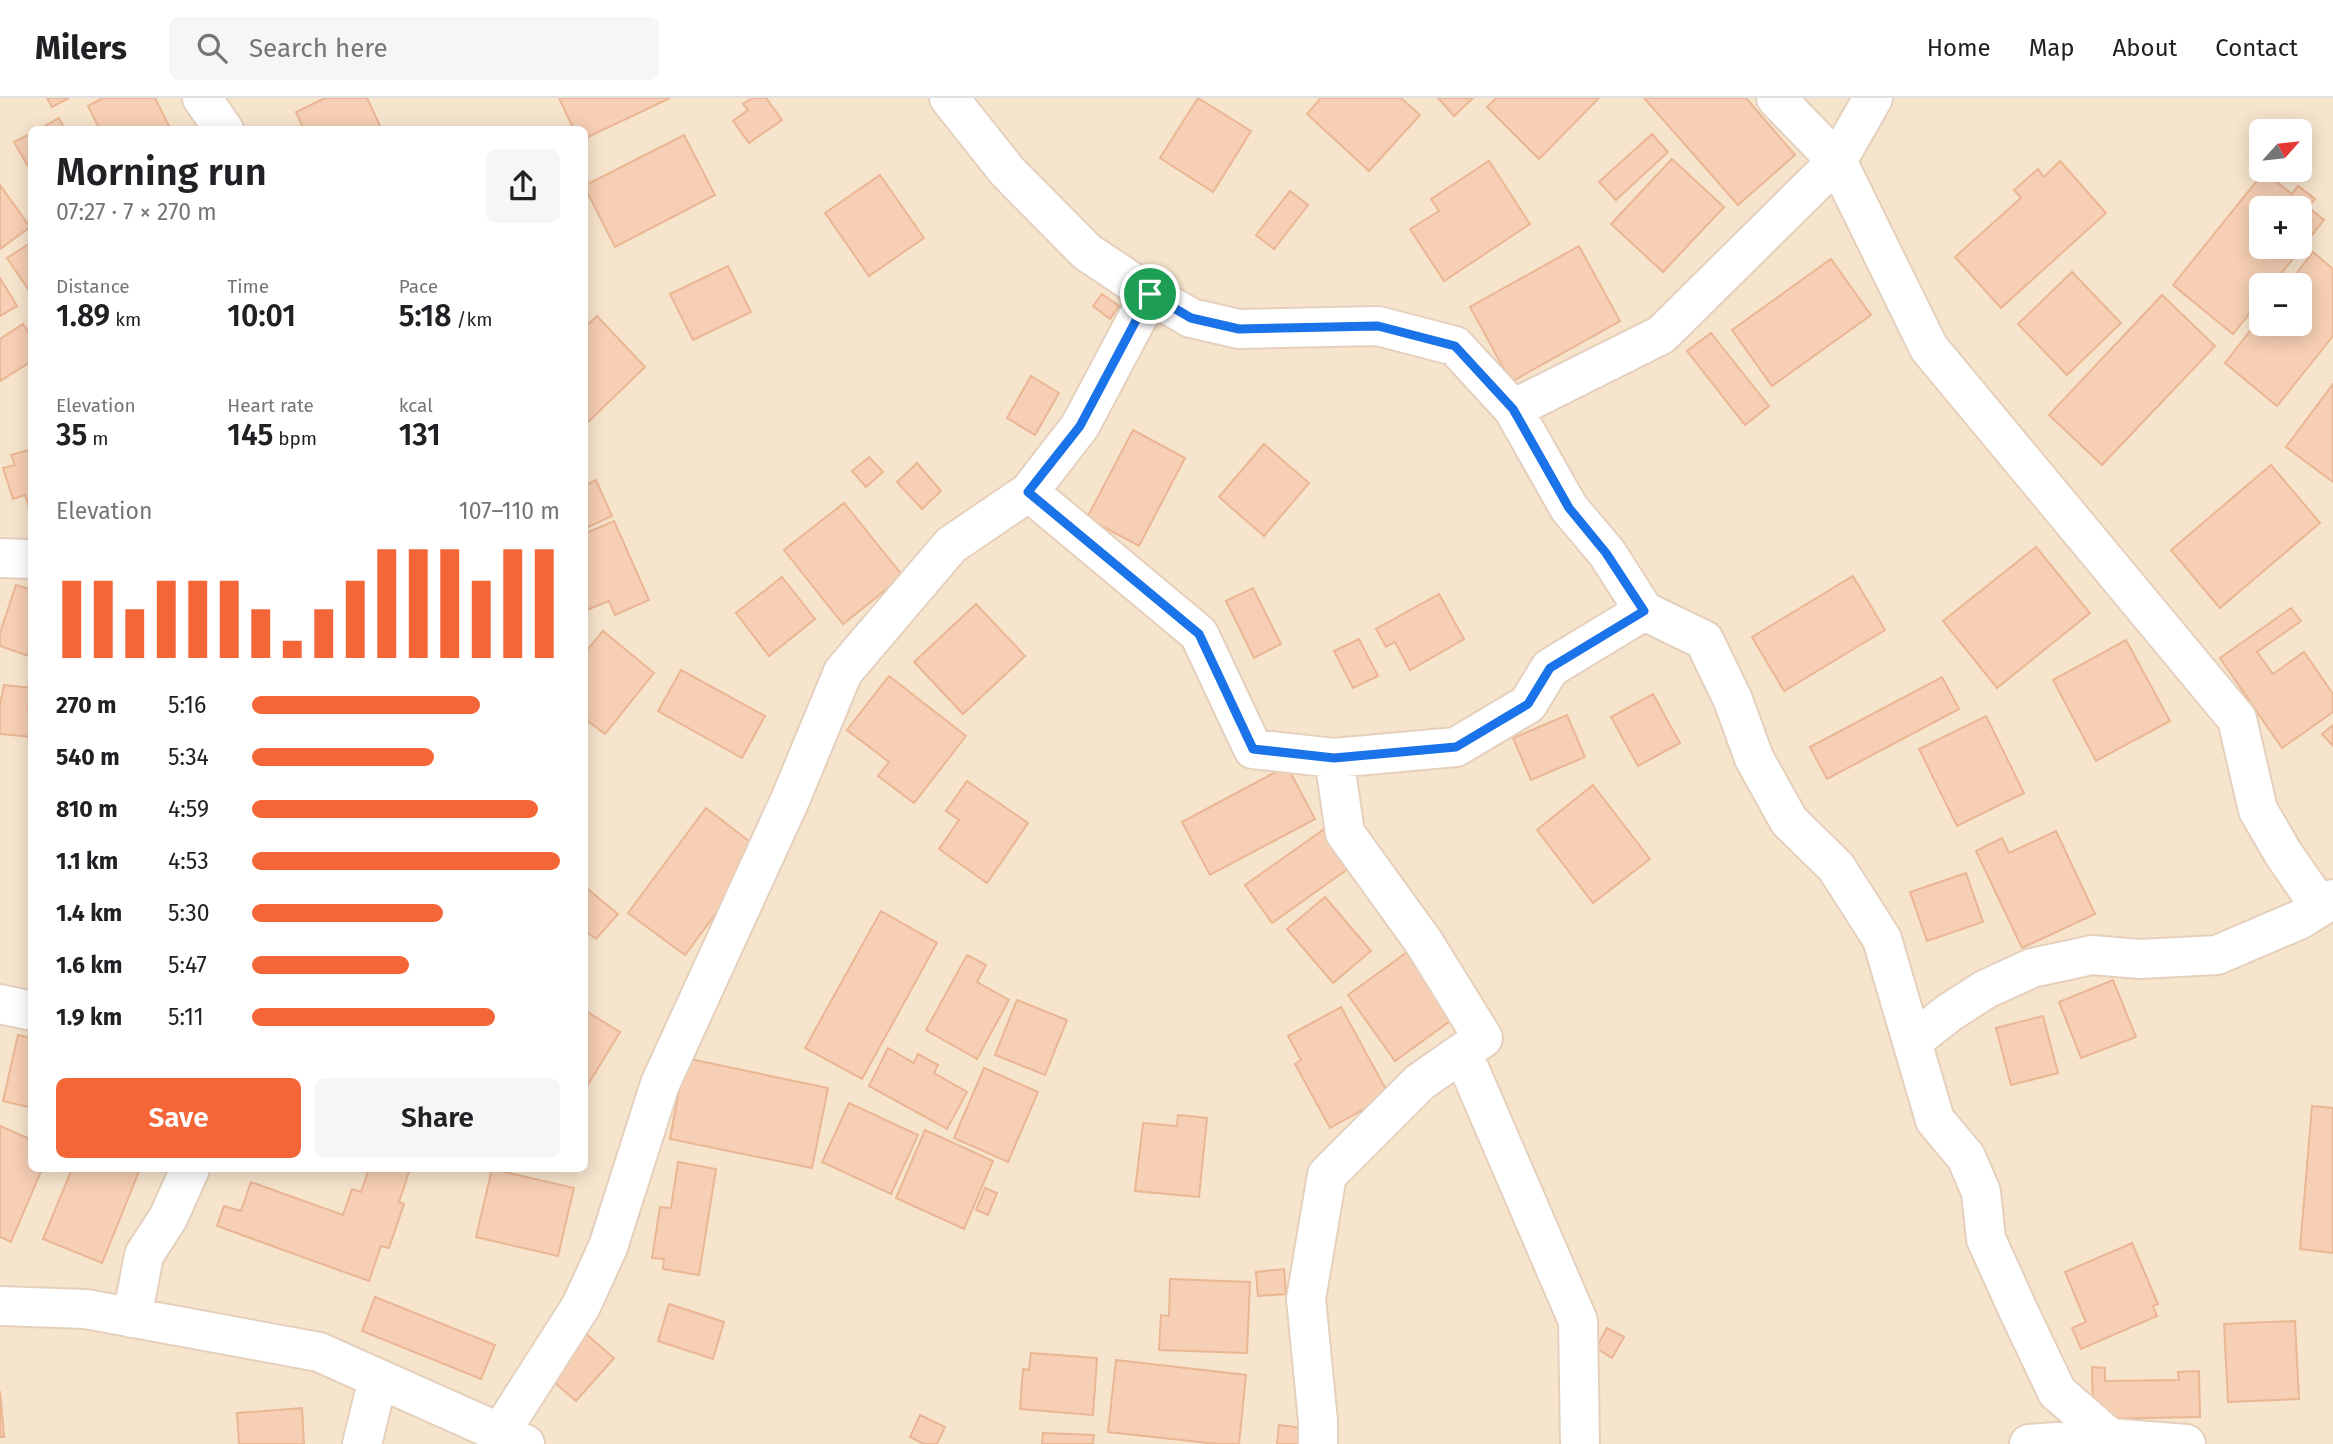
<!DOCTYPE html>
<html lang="en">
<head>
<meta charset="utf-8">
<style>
	:root { --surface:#fff; --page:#f6f6f6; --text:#202124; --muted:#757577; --line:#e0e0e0; --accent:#f46538 }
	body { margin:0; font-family:"Fira Sans",sans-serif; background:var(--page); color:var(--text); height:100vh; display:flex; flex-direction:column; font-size:26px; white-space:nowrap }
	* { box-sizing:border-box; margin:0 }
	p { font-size:23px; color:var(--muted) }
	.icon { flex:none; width:38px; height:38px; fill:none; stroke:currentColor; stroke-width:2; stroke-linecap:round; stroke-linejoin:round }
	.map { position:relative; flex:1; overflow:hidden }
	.side { position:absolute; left:28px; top:28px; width:560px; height:1046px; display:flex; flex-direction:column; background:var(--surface); border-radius:10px; box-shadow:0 4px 18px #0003 }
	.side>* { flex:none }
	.needle { width:46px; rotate:63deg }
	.buttons { position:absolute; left:2249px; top:21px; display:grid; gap:14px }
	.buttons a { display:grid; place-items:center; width:63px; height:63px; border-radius:10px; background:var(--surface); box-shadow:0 4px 18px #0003; font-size:35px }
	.pin { position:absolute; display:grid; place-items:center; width:60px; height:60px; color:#fff; margin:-30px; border:4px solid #fff; border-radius:50%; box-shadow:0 2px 7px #0007 }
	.round { display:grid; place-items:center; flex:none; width:74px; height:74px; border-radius:10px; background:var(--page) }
	.summary { display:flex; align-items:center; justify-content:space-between; height:119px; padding:0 28px }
	h1 { font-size:38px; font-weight:600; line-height:52px }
	.figures { display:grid; grid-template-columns:repeat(3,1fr); gap:10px; height:119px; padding:7px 28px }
	.figures div { display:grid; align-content:center }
	.figures b { font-size:30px; font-weight:600 }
	.figures small { font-size:19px; font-weight:400 }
	.figures p { font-size:19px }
	.chart { height:196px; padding:14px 28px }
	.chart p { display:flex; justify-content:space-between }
	.chart svg { width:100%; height:126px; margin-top:7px; stroke:var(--accent); stroke-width:6 }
	.action { display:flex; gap:14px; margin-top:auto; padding:14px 28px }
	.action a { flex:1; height:80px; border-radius:10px; background:var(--accent); color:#fff; font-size:28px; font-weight:600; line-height:80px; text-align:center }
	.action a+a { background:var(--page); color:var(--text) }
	ul { padding:0 28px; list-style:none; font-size:23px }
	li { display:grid; grid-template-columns:112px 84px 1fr; align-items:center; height:52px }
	li i { height:18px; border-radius:9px; background:var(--accent) }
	header { display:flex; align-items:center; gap:42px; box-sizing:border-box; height:98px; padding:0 35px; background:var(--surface); border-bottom:2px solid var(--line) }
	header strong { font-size:33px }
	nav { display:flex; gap:38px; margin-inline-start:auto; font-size:24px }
	.search { width:490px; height:63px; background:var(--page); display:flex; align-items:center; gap:18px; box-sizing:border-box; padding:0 24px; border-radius:10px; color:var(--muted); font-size:26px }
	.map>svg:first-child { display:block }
	.residential { fill:#f7e4cd; fill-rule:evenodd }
	.building { fill:#f6cfb4; stroke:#eab693; stroke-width:2; fill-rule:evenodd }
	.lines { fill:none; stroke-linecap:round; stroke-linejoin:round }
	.minor-casing { stroke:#e5d0bd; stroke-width:42 }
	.minor { stroke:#fff; stroke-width:38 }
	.route-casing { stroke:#fff; stroke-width:14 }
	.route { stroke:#1a73e8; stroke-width:9 }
</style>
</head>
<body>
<header>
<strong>Milers</strong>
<div class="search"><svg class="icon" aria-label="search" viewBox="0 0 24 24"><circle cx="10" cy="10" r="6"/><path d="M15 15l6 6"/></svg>Search here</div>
<nav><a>Home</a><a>Map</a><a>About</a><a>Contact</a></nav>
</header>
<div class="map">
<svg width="2333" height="1346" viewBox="0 0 2333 1346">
	<rect width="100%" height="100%" fill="#fef3df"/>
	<!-- residential -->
	<path class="residential" d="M 0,0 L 2333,0 L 2333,1346 L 0,1346 ZM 32,32 L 584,32 L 584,1071 L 32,1071 ZM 2261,33 L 2300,33 L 2300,72 L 2261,72 ZM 2261,110 L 2300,110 L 2300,149 L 2261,149 ZM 2261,187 L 2300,187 L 2300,226 L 2261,226 Z"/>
	<!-- building -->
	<path class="building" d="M 47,0 L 69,0 L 52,9 Z
		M 103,0 L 155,0 L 171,32 L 100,32 L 88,8 Z
		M 325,0 L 367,0 L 382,32 L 304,32 L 296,14 Z
		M 559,0 L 670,0 L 584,41 L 584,32 L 574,32 Z
		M 752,0 L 766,0 L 782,22 L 749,45 L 733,23 L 748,12 L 743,6 Z
		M 1198,0 L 1251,33 L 1213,94 L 1160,60 Z
		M 1321,0 L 1401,0 L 1420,17 L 1369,73 L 1307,16 Z
		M 1438,0 L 1473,0 L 1454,18 Z
		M 1496,0 L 1599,0 L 1539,61 L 1487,9 Z
		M 1644,0 L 1746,0 L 1795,57 L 1738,107 Z
		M 59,20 L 65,32 L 38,32 Z
		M 32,35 L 32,75 L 14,44 Z
		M 1652,36 L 1668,54 L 1616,102 L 1599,84 Z
		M 684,37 L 715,97 L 615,149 L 584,88 Z
		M 1672,61 L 1724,109 L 1663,174 L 1611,126 Z
		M 1489,63 L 1530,126 L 1444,183 L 1410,131 L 1439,113 L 1431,101 Z
		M 2060,63 L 2106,115 L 2001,210 L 1955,159 L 2021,100 L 2014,92 L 2038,71 L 2044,79 Z
		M 2264,74 L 2292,96 L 2298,88 L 2315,101 L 2308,109 L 2324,122 L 2272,187 L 2261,187 L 2261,201 L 2233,236 L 2173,187 ZM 2261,110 L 2300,110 L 2300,149 L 2261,149 Z
		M 880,77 L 924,140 L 869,178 L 825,115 Z
		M 0,87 L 30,129 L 0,151 Z
		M 1290,93 L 1308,107 L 1274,151 L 1256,137 Z
		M 32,144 L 32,197 L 7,160 Z
		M 1579,148 L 1620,223 L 1511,284 L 1470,209 Z
		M 2313,154 L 2333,171 L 2333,238 L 2277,308 L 2225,265 L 2261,219 L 2261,226 L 2300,226 L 2300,187 L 2287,187 Z
		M 1831,161 L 1871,217 L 1772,288 L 1732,232 Z
		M 728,168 L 751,214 L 693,242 L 670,196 Z
		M 2072,174 L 2121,225 L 2067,277 L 2018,226 Z
		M 0,180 L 17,208 L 0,218 Z
		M 1102,196 L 1119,208 L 1110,221 L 1093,208 Z
		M 2162,197 L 2215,248 L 2102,367 L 2049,317 Z
		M 597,218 L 645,269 L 584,328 L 584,230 Z
		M 23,226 L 32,240 L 32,263 L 0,283 L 0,241 Z
		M 1711,235 L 1769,308 L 1745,327 L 1687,253 Z
		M 1031,278 L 1059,295 L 1035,337 L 1007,320 Z
		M 2333,286 L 2333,384 L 2286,349 Z
		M 1133,332 L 1185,360 L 1139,448 L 1087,420 Z
		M 1264,346 L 1309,385 L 1264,438 L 1219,399 Z
		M 32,351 L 32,418 L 25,397 L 13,401 L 3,370 L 15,367 L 11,357 Z
		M 869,359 L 883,374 L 866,389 L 852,373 Z
		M 917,365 L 941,393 L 922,411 L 897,384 Z
		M 2271,367 L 2320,425 L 2220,510 L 2171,452 Z
		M 596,382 L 612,418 L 584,431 L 584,388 Z
		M 844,405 L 903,478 L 843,526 L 784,452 Z
		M 614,423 L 649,502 L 615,517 L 609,503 L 584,513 L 584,436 Z
		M 2036,449 L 2090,515 L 1997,590 L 1943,523 Z
		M 1853,478 L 1885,532 L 1784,593 L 1752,539 Z
		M 782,479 L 815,521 L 769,558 L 736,515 Z
		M 16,487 L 32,492 L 32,559 L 0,548 L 0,535 Z
		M 1253,490 L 1281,546 L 1254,560 L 1226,503 Z
		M 1439,496 L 1464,541 L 1410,572 L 1395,544 L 1386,549 L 1376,531 Z
		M 976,506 L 1025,558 L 963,616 L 914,564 Z
		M 2291,510 L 2301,523 L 2257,554 L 2273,576 L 2304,554 L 2333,596 L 2333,614 L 2282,650 L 2220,560 Z
		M 603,533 L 654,575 L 605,636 L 584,620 L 584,556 Z
		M 1359,541 L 1378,578 L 1353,590 L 1334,553 Z
		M 2126,542 L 2170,623 L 2096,663 L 2053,582 Z
		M 681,572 L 765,618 L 742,660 L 658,613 Z
		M 889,578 L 966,638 L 914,705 L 878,678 L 889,664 L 847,632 Z
		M 1942,579 L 1959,611 L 1827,681 L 1810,649 Z
		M 4,587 L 31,590 L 28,613 L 32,613 L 32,639 L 0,636 L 0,606 Z
		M 1653,596 L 1680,645 L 1638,668 L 1611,619 Z
		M 1567,617 L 1585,659 L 1531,682 L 1513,640 Z
		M 1986,618 L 2024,695 L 1957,728 L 1919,651 Z
		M 2333,627 L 2333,648 L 2322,636 Z
		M 1287,668 L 1315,721 L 1210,777 L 1182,724 Z
		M 967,683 L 1028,725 L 987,785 L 939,751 L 959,722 L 946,713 Z
		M 1593,687 L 1650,761 L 1593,805 L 1537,732 Z
		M 706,710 L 762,753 L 685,857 L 628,815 Z
		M 1323,732 L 1349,770 L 1272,825 L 1245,787 Z
		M 2056,733 L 2095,816 L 2022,850 L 1976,753 L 2002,740 L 2009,755 Z
		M 1966,775 L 1983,824 L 1927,843 L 1910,794 Z
		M 584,788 L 618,816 L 596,841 L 584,832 Z
		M 1325,799 L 1371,853 L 1333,885 L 1287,831 Z
		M 881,813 L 937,845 L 862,981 L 805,950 Z
		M 1410,852 L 1457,918 L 1395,963 L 1348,897 Z
		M 967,857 L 986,867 L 977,884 L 1009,902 L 977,961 L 926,932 Z
		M 2113,882 L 2136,939 L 2081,960 L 2059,904 Z
		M 1017,902 L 1067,922 L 1045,977 L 995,957 Z
		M 1341,909 L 1389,997 L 1330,1030 L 1295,966 L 1301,962 L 1288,938 Z
		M 584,912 L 620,934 L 584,993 Z
		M 2043,918 L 2058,975 L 2011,987 L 1996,930 Z
		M 18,937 L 32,940 L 32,1010 L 3,1003 Z
		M 888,950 L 914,965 L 918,956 L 938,967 L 934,975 L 967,994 L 947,1031 L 869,988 Z
		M 685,960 L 828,990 L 812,1070 L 670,1041 Z
		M 984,970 L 1038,994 L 1008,1064 L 954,1040 Z
		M 849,1005 L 918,1037 L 891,1096 L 822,1064 Z
		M 2312,1008 L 2333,1010 L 2333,1155 L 2300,1151 Z
		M 1178,1017 L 1207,1020 L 1199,1099 L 1135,1093 L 1143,1025 L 1177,1028 Z
		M 0,1028 L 32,1042 L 32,1071 L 42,1071 L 11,1144 L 0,1139 Z
		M 925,1032 L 993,1063 L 964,1131 L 896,1100 Z
		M 678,1064 L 716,1071 L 699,1177 L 663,1171 L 664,1161 L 652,1160 L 660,1109 L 671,1110 Z
		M 72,1071 L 140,1071 L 102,1165 L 43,1141 Z
		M 369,1071 L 410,1071 L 399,1104 L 404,1106 L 389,1150 L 381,1148 L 369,1183 L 217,1128 L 224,1108 L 241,1113 L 251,1084 L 343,1117 L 352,1091 L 361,1094 Z
		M 492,1071 L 574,1090 L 558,1158 L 476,1139 Z
		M 985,1090 L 997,1095 L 988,1117 L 976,1112 Z
		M 2132,1145 L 2158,1206 L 2153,1208 L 2157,1218 L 2081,1251 L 2072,1230 L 2086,1224 L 2065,1174 Z
		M 1284,1171 L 1286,1196 L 1258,1198 L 1256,1174 Z
		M 1170,1181 L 1250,1184 L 1247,1255 L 1159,1252 L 1161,1217 L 1169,1218 Z
		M 375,1199 L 495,1247 L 481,1281 L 362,1233 Z
		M 669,1206 L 724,1224 L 713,1261 L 658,1243 Z
		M 2295,1223 L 2299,1301 L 2228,1304 L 2224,1226 Z
		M 1607,1230 L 1624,1239 L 1612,1260 L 1596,1250 Z
		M 585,1235 L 614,1260 L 576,1303 L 547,1278 Z
		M 1031,1255 L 1097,1260 L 1093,1317 L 1020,1311 L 1023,1271 L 1029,1272 Z
		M 1116,1262 L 1246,1277 L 1239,1346 L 1218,1346 L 1108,1334 Z
		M 2092,1269 L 2105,1270 L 2105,1283 L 2179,1282 L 2178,1274 L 2199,1273 L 2200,1319 L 2093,1321 Z
		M 0,1293 L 4,1339 L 0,1339 Z
		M 302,1310 L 304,1346 L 239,1346 L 237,1315 Z
		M 920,1317 L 945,1329 L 937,1346 L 924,1346 L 910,1339 Z
		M 1279,1327 L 1303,1330 L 1301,1346 L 1277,1346 Z
		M 1043,1335 L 1094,1337 L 1093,1346 L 1042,1346 Z"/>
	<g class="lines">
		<!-- minor casing -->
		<g class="minor-casing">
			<path id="minor" d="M 202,0 L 224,32
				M 949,0 L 1007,73 L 1087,154 L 1150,196 L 1191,220 L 1239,231 L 1378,228 L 1455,248 L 1513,311 L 1569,410 L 1607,455 L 1644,513 L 1704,542 L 1733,602 L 1754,660 L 1789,723 L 1836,769 L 1882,841 L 1935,1022 L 1966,1059 L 1981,1094 L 1986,1141 L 2019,1214 L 2057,1294 L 2110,1340
				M 1776,0 L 1837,63 L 1929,250 L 2237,621 L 2258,712 L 2283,755 L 2320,809
				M 1513,311 L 1661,237 L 1837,63 L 1873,0
				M 1029,394 L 1199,536 L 1253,651 L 1334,660 L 1456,649 L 1528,606 L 1550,570 L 1644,513
				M 0,460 L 32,461
				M 0,906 L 32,913
				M 1913,943 L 1950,914 L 1986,891 L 2032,870 L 2092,857 L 2140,861 L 2217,857 L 2299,822 L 2333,801
				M 1463,956 L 1578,1223 L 1580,1346
				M 0,1208 L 86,1211 L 319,1254 L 525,1346
				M 132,1220 L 144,1157 L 168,1120 L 190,1071
				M 500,1335 L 581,1208 L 608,1149 L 660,986 L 790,702 L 843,574 L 951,447 L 1029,394 L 1080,328 L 1150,196
				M 362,1346 L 378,1281
				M 1318,1346 L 1318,1323 L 1306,1201 L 1327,1077 L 1420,984 L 1483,940 L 1423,843 L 1345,735 L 1334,660
				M 2029,1346 L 2110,1340 L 2186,1346"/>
		</g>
		<!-- minor -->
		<use href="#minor" class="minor"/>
	</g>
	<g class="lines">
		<!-- route casing -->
		<g class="route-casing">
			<path id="route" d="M 1150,196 L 1191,220 L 1239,231 L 1378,228 L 1455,248 L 1513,311 L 1569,410 L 1606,455 L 1644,513 L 1550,570 L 1528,606 L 1456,649 L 1334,660 L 1253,651 L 1199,536 L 1028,394 L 1080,328 Z"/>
		</g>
		<!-- route -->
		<use href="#route" class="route"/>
	</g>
</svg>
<div class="buttons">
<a><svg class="needle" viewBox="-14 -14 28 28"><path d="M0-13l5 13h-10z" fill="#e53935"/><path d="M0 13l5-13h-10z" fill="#757577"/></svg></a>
<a>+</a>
<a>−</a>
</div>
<div class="pin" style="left:1150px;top:196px;background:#1e9e55"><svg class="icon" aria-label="arrive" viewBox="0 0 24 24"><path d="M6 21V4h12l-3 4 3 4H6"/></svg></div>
<section class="side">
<div class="summary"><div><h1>Morning run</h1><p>07:27 · 7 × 270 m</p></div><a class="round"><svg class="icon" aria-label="share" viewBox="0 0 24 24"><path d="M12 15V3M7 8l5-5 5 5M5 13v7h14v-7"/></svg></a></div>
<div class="figures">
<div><p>Distance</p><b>1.89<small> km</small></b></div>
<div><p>Time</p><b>10:01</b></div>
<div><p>Pace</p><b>5:18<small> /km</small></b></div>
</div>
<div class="figures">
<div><p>Elevation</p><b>35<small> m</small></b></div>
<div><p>Heart rate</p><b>145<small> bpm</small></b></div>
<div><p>kcal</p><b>131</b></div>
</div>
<div class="chart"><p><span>Elevation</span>107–110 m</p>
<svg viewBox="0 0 160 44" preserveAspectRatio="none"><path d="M5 44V17M15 44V17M25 44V27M35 44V17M45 44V17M55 44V17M65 44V27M75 44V38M85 44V27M95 44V17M105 44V6M115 44V6M125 44V6M135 44V17M145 44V6M155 44V6"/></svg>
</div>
<ul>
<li><b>270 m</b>5:16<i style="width:74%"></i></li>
<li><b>540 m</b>5:34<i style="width:59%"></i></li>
<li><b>810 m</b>4:59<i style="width:93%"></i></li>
<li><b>1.1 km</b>4:53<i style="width:100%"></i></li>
<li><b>1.4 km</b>5:30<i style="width:62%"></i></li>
<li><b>1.6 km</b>5:47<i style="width:51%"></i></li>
<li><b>1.9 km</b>5:11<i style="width:79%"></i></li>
</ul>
<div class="action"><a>Save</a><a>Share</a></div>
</section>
</div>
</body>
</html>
